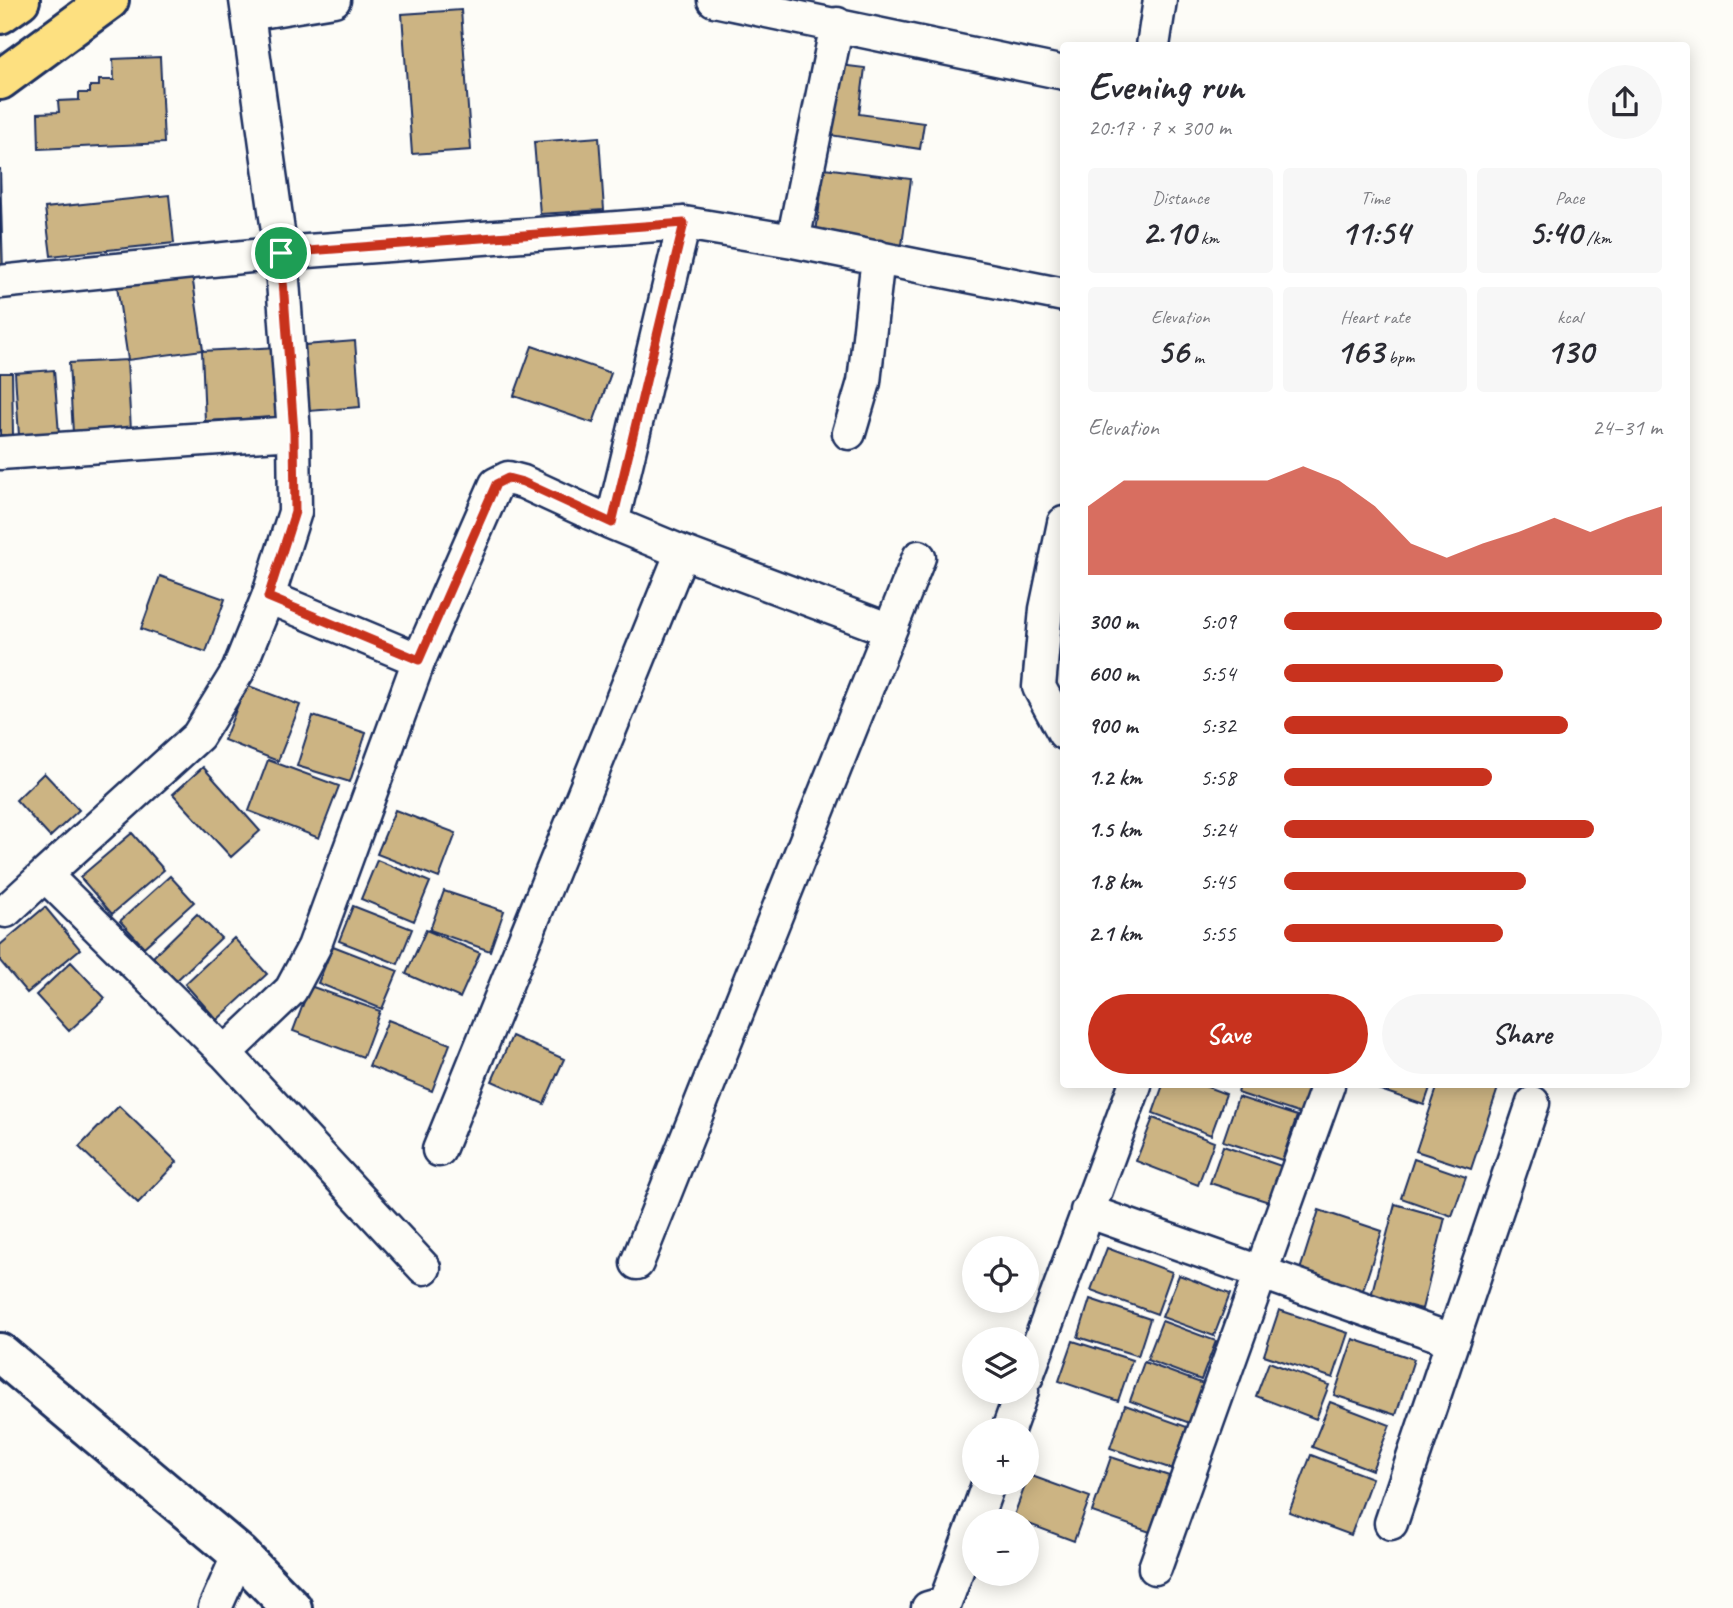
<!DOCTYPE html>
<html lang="en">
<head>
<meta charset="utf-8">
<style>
	:root { --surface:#fff; --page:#f7f7f7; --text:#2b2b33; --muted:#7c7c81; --accent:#c8321e }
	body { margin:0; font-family:Caveat,sans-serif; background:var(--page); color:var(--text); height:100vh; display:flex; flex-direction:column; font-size:26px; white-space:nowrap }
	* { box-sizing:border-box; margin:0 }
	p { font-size:23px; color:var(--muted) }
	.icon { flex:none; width:38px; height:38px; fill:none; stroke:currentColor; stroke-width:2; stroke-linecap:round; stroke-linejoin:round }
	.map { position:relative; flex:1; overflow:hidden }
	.details { position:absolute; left:1060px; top:42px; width:630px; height:1046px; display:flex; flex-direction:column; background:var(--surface); border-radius:7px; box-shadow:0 4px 18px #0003 }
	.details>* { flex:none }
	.controls { position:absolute; left:962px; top:1236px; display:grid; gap:14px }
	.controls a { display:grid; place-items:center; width:77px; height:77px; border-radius:50%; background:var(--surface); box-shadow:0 4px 18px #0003; font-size:35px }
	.pin { position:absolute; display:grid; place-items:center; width:60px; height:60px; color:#fff; margin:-30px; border:4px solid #fff; border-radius:50%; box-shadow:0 2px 7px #0007 }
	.round { display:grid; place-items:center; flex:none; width:74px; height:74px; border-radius:37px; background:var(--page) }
	.summary { display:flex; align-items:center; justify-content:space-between; height:119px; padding:0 28px }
	h1 { font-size:38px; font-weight:800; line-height:52px }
	.stats { display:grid; grid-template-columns:repeat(3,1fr); gap:10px; height:119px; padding:7px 28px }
	.stats div { display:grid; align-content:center; border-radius:7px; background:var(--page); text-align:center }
	.stats b { font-size:35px; font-weight:800 }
	.stats small { font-size:19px; font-weight:400 }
	.stats p { font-size:19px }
	.chart { height:196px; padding:14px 28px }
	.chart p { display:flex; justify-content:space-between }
	.chart svg { width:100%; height:126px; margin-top:7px; fill:var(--accent); opacity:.7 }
	.button { display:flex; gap:14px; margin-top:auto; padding:14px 28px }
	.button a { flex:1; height:80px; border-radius:42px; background:var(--accent); color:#fff; font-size:28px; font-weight:800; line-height:80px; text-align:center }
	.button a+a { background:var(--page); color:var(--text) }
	ul { padding:0 28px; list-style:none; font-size:23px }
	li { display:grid; grid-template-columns:112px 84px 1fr; align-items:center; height:52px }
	li i { height:18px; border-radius:9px; background:var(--accent) }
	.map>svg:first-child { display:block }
	.building { fill:#ccb483; stroke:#1b2f5e; stroke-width:2 }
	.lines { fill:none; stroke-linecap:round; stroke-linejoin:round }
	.street-casing { stroke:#1b2f5e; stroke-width:37 }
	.secondary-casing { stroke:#1b2f5e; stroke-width:44 }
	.primary-casing { stroke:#1b2f5e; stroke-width:44 }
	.street { stroke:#fdfcf7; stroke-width:32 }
	.secondary { stroke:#fdfcf7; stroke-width:38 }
	.primary { stroke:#fde080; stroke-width:38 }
	.route-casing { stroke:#fff; stroke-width:14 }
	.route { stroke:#c8321e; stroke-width:9 }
</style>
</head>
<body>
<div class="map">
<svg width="1733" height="1608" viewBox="0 0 1733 1608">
	<rect width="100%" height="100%" fill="#fdfcf7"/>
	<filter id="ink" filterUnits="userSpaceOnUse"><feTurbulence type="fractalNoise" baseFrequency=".0143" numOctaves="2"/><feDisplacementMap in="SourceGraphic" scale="14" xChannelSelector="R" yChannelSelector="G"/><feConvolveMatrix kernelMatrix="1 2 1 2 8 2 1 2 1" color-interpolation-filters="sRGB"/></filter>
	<g filter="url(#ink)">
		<!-- building -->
		<path class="building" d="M 461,10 L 471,150 L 412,154 L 402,14 Z
			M 160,57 L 164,143 L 39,149 L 38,113 L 59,112 L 58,101 L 79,100 L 79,93 L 90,93 L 90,86 L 99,86 L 99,80 L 114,80 L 113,59 Z
			M 840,65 L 865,68 L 859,114 L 924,123 L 920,149 L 830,135 Z
			M 599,137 L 604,210 L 540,214 L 534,142 Z
			M 0,168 L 3,272 L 0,272 Z
			M 824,168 L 911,179 L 902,245 L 816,233 Z
			M 169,195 L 174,243 L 51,256 L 45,208 Z
			M 192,275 L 203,350 L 128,360 L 117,286 Z
			M 355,341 L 360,407 L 309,411 L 305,345 Z
			M 532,346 L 611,373 L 593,423 L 514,396 Z
			M 279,347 L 282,417 L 205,421 L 202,351 Z
			M 127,360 L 131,430 L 73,433 L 69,363 Z
			M 54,370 L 59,434 L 19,436 L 15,373 Z
			M 0,373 L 12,373 L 13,435 L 0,435 Z
			M 160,576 L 225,599 L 206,652 L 141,629 Z
			M 246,685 L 300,705 L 278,761 L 224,740 Z
			M 313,716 L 366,733 L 350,782 L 297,766 Z
			M 268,760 L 339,786 L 319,838 L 249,811 Z
			M 203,767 L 260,831 L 231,857 L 173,794 Z
			M 44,773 L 79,810 L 50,837 L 16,800 Z
			M 395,810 L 456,833 L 439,878 L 377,854 Z
			M 132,833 L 164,870 L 112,914 L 80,877 Z
			M 377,860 L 430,882 L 414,921 L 361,899 Z
			M 170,876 L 194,902 L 144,947 L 120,921 Z
			M 444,891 L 504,911 L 490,951 L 430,930 Z
			M 353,906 L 412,929 L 398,964 L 339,941 Z
			M 45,907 L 80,949 L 27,993 L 0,961 L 0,945 Z
			M 197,914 L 221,938 L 176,981 L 153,957 Z
			M 426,930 L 480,953 L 460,998 L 406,974 Z
			M 234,938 L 267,974 L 217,1020 L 185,984 Z
			M 333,946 L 398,971 L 382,1009 L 318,983 Z
			M 71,962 L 105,998 L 69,1031 L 36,995 Z
			M 310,986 L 380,1011 L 363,1057 L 293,1031 Z
			M 388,1020 L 450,1044 L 432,1091 L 369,1066 Z
			M 512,1036 L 564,1059 L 544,1104 L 492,1081 Z
			M 1163,1085 L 1202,1085 L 1226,1094 L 1211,1135 L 1153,1113 Z
			M 1240,1085 L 1318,1085 L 1307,1116 L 1238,1093 Z
			M 1366,1085 L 1431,1085 L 1424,1105 Z
			M 1438,1085 L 1499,1085 L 1471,1169 L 1416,1151 Z
			M 1238,1097 L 1297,1116 L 1282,1160 L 1223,1141 Z
			M 119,1106 L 177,1162 L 138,1203 L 79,1147 Z
			M 1153,1118 L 1214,1142 L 1198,1185 L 1136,1161 Z
			M 1223,1146 L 1287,1168 L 1275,1204 L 1210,1183 Z
			M 1414,1159 L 1466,1177 L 1452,1216 L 1401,1198 Z
			M 1395,1204 L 1445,1218 L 1422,1309 L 1371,1296 Z
			M 1319,1210 L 1382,1231 L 1362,1293 L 1299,1273 Z
			M 1107,1248 L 1172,1272 L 1157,1314 L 1091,1290 Z
			M 1179,1275 L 1230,1294 L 1214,1336 L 1162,1317 Z
			M 1090,1299 L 1150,1319 L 1138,1356 L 1078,1337 Z
			M 1279,1310 L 1348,1333 L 1333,1378 L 1264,1355 Z
			M 1162,1321 L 1216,1341 L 1201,1380 L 1147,1360 Z
			M 1353,1339 L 1414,1359 L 1396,1415 L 1334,1395 Z
			M 1073,1341 L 1132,1360 L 1118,1401 L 1059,1381 Z
			M 1144,1362 L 1209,1386 L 1195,1425 L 1130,1401 Z
			M 1269,1362 L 1329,1385 L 1316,1419 L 1256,1396 Z
			M 1330,1402 L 1390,1425 L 1372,1470 L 1312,1447 Z
			M 1125,1405 L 1187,1427 L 1172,1469 L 1110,1448 Z
			M 1311,1455 L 1372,1478 L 1351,1535 L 1289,1512 Z
			M 1111,1457 L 1169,1476 L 1150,1532 L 1092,1512 Z
			M 1029,1475 L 1090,1497 L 1074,1541 L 1013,1518 Z"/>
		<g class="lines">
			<!-- street casing -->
			<g class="street-casing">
				<path id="street" d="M 246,0 L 281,253 L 294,433 L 295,512 L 268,597 L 238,671 L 198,736 L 45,875 L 225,1053 L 424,1268
					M 714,0 L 1064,73
					M 248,14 L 334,0
					M 1153,46 L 1160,0
					M 793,241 L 837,24
					M 0,282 L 281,253 L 684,223 L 793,241 L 1064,295
					M 849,433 L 864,382 L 878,257
					M 0,453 L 294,433
					M 1064,523 L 1046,609 L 1039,687 L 1064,733
					M 890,630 L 919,557
					M 419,660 L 496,484 L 508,478 L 523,482 L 612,523
					M 6,911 L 45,875
					M 225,1053 L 291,990 L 314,947 L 419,660 L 268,597
					M 439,1150 L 682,552 L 612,523 L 684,223
					M 1087,1211 L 1452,1340
					M 637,1263 L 890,630 L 682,552
					M 1027,1376 L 1135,1085
					M 1008,1430 L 1022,1391
					M 975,1521 L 989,1482
					M 1391,1523 L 1533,1103
					M 1155,1568 L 1328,1085
					M 215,1608 L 239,1554
					M 928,1608 L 945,1603 L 975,1522"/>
			</g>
			<!-- secondary casing -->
			<g class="secondary-casing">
				<path id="secondary" d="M 0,1353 L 239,1554 L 292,1608"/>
			</g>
			<!-- primary casing -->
			<g class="primary-casing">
				<path id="primary" d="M 0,14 L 20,0
					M 0,80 L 109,0"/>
			</g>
			<!-- street -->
			<use href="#street" class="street"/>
			<!-- secondary -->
			<use href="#secondary" class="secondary"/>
			<!-- primary -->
			<use href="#primary" class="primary"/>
		</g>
	</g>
	<g class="lines" filter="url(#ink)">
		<!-- route casing -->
		<g class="route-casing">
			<path id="route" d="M 684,223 L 612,523 L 523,482 L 508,478 L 496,484 L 419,660 L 268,597 L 295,512 L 294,433 L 281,253 Z"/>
		</g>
		<!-- route -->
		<use href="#route" class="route"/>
	</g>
</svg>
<div class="controls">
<a><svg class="icon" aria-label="locate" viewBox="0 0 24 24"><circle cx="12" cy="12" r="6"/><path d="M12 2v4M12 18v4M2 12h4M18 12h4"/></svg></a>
<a><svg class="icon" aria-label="layers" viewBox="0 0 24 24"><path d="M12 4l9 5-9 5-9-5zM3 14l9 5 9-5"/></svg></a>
<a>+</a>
<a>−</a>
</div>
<div class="pin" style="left:281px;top:253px;background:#1e9e55"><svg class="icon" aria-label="arrive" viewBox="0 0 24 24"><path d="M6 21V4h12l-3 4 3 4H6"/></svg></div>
<section class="details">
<div class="summary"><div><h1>Evening run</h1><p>20:17 · 7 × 300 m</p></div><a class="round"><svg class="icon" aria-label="share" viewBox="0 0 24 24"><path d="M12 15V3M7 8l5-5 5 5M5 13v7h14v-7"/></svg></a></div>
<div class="stats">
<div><p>Distance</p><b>2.10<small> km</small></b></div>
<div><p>Time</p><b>11:54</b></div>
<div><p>Pace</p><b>5:40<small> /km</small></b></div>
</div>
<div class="stats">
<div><p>Elevation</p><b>56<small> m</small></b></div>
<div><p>Heart rate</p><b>163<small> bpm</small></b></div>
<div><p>kcal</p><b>130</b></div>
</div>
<div class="chart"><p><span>Elevation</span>24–31 m</p>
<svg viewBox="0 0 160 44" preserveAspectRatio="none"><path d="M0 44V20L10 11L20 11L30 11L40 11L50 11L60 6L70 11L80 20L90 33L100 38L110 33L120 29L130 24L140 29L150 24L160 20V44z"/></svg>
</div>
<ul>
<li><b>300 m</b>5:09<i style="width:100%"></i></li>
<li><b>600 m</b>5:54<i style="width:58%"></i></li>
<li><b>900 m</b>5:32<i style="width:75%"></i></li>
<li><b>1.2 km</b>5:58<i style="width:55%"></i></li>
<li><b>1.5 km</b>5:24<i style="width:82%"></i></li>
<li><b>1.8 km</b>5:45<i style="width:64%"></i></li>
<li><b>2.1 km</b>5:55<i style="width:58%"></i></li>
</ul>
<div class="button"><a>Save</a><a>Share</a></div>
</section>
</div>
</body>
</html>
